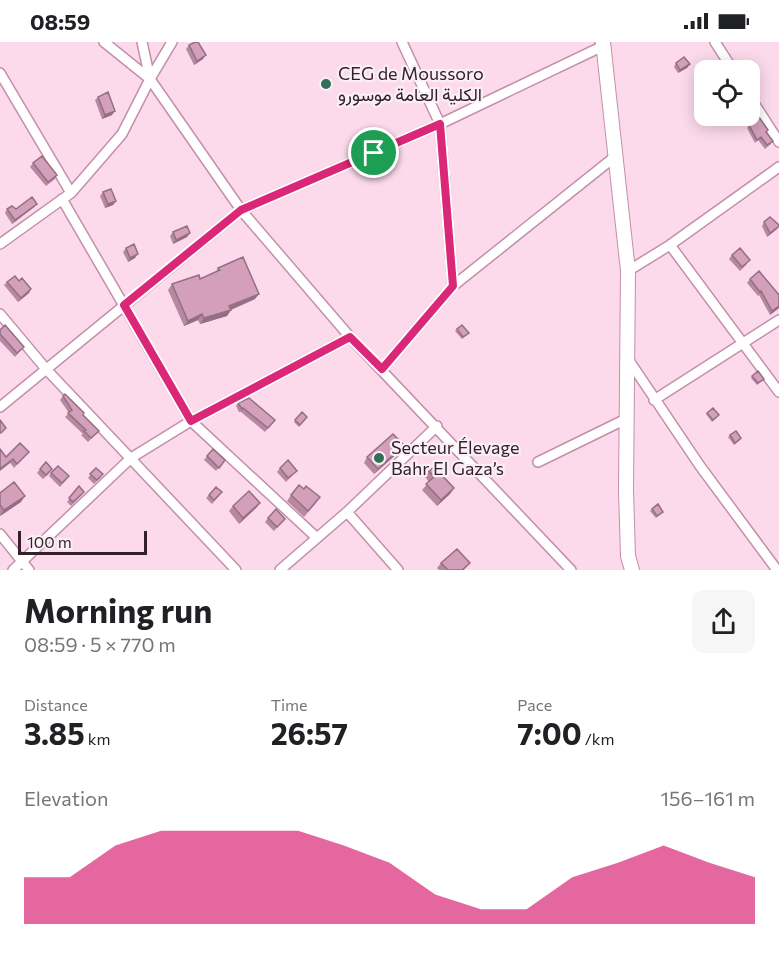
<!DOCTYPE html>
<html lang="en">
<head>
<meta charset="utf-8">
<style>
	:root { --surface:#fff; --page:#f6f6f6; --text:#202124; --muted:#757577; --accent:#db2777 }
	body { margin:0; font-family:Commissioner,Vazirmatn,sans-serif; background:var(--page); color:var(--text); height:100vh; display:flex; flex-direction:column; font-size:22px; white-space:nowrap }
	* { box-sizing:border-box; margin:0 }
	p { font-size:20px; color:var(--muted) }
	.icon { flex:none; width:33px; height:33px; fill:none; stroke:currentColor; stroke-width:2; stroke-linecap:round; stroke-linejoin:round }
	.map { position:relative; height:528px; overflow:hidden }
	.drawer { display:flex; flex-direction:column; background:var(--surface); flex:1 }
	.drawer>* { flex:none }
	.controls { position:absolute; left:694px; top:18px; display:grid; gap:12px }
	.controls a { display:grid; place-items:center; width:66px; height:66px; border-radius:12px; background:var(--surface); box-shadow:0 3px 15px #0003; font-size:30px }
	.scale { position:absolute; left:18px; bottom:15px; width:129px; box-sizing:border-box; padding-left:6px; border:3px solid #35212c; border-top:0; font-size:16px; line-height:21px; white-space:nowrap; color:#35212c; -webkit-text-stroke:4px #faeff5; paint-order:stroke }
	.pin { position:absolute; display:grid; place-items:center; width:51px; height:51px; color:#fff; margin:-26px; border:3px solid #fff; border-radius:50%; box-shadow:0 2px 6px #0007 }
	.round { display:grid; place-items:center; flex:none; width:63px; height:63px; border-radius:12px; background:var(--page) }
	.headline { display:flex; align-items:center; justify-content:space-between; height:102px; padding:0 24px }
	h1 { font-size:33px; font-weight:700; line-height:45px }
	.metrics { display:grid; grid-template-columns:repeat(3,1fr); gap:9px; height:102px; padding:6px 24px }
	.metrics div { display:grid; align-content:center }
	.metrics b { font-size:30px; font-weight:700 }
	.metrics small { font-size:16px; font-weight:400 }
	.metrics p { font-size:16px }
	.chart { height:168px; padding:12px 24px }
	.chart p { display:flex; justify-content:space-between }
	.chart svg { width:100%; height:108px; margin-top:6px; fill:var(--accent); opacity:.7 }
	.status { display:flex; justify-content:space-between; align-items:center; height:42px; padding:0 30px; background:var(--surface); direction:ltr }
	.status svg { height:16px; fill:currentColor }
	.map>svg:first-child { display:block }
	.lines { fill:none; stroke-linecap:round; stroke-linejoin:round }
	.street-casing { stroke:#c38fab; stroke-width:12 }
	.secondary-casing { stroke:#c38fab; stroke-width:16 }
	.street { stroke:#fff; stroke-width:9 }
	.secondary { stroke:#fff; stroke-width:14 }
	.wall { fill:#b689a1 }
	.shaded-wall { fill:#946f83 }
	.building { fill:#d49fbb; stroke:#946f83; stroke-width:1.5 }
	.route-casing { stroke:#fff; stroke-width:12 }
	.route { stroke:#db2777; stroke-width:8 }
	.poi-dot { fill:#346e57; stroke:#faeff5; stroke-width:2 }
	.labels { text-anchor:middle; stroke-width:4.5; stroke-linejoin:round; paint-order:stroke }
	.poi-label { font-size:18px; fill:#35212c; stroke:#faeff5; text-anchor:start }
</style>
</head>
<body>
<div class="status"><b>08:59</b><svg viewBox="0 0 49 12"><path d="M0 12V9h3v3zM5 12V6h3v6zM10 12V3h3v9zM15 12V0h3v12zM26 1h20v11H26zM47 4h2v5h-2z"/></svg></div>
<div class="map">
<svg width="779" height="528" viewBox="0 0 779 528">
	<rect width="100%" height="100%" fill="#fcdaec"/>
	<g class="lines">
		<!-- street casing -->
		<g class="street-casing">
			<path id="street" d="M 104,0 L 150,37 L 241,168 L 350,295 L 571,528
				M 142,0 L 150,37
				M 402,0 L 440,82 L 453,244
				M 715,0 L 733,28
				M 0,31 L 71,151
				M 750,55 L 779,100
				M 62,157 L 191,379 L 317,496
				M 0,202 L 71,151 L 122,92 L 150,37 L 172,0
				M 670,203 L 779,350
				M 628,229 L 670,203 L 779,125
				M 0,272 L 46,327 L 236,528
				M 628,317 L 700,424 L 777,528
				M 382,327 L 453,244 L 617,113
				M 654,358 L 779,278
				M 0,365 L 241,168 L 440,82 L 603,4 L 600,0
				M 538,420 L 626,377
				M 347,470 L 398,528
				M 0,492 L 29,528
				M 13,528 L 131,416 L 191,379 L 350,295
				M 280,528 L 347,470 L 437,384"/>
		</g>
		<!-- secondary casing -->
		<g class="secondary-casing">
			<path id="secondary" d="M 603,0 L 628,229 L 626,448 L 628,514 L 632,528"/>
		</g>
		<!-- street -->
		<use href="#street" class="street"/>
		<!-- secondary -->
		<use href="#secondary" class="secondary"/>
	</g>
	<!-- wall -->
	<path class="wall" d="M 189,3 L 203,17 L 194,23 L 186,7 Z
		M 676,21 L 690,22 L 687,26 L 678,31 L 674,25 Z
		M 98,55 L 112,73 L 102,77 L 95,58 Z
		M 749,83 L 767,90 L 771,102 L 765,107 L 758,98 L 755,101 L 747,86 Z
		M 33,121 L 57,133 L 55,137 L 46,144 L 30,125 Z
		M 103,150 L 116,159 L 113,163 L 105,166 L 100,154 Z
		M 34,165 L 12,182 L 5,171 L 7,167 Z
		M 764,180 L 777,187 L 767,195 L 762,184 Z
		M 173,190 L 190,191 L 187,195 L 173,202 L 170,194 Z
		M 126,206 L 135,216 L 128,220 L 123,210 Z
		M 732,213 L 747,222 L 740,229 L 729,217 Z
		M 218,226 L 255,257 L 231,268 L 227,274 L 200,282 L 198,278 L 184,284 L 168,248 L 172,242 L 200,237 L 215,231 Z
		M 750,237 L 779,266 L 770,273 L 759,253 L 758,254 L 747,241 Z
		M 7,240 L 29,251 L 18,260 L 4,243 Z
		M 457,287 L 469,291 L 462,297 L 455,289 Z
		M 0,288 L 24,305 L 15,315 L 0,299 Z
		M 752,334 L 764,337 L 757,343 L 751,336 Z
		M 63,354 L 99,389 L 88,400 L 81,393 L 83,392 L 65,375 L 69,371 L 60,358 Z
		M 238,361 L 275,378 L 265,390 L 241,370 L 239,370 L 236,364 Z
		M 302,370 L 307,375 L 299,385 L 294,380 Z
		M 707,371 L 719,373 L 712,380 L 706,372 Z
		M 730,393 L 740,398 L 734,403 L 728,395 Z
		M 400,409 L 374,432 L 364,421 L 367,415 Z
		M 29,410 L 14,426 L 6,415 Z
		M 207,414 L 225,418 L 216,429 L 204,418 Z
		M 96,426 L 100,436 L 94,442 L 88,436 Z
		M 280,426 L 294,432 L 286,440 L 277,430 Z
		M 40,427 L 50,431 L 43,437 L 37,431 Z
		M 429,429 L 454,446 L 450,452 L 437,464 L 422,448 L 429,440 L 425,435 Z
		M 51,431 L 66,438 L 60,445 L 49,434 Z
		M 79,444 L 82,453 L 71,464 L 67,460 Z
		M 0,451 L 21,460 L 0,474 Z
		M 209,453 L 219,454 L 212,462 L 206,456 Z
		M 291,453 L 316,461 L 304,475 L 287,459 Z
		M 260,461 L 256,466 L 239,482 L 229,469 L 233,464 Z
		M 652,467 L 663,470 L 656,476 L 650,469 Z
		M 268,476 L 285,477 L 274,489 L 265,480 Z
		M 441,521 L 470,521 L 464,528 L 439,528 L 437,526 Z"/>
	<!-- shaded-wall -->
	<path class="shaded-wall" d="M 206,13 L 203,17 L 194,23 L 197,19 Z
		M 690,22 L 687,26 L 678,31 L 680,28 Z
		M 115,69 L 112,73 L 102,77 L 105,73 Z
		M 116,159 L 113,163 L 105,166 L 108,162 Z
		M 37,162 L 34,165 L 12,182 L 15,178 Z
		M 779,184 L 777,187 L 767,195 L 770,191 Z
		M 190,191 L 187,195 L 173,202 L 176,198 Z
		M 138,212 L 135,216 L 128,220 L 130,216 Z
		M 31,247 L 29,251 L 18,260 L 21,256 Z
		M 259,252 L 255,257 L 230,268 L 231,268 L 227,274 L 200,282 L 204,276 Z
		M 779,264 L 779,266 L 770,273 L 772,269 Z
		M 202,272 L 198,278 L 184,284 L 188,279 Z
		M 404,403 L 400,409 L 374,432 L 378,427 Z
		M 13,417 L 10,421 L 0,429 L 0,427 Z
		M 454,446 L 450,452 L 437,464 L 441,458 Z
		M 25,454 L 21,460 L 0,474 L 4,468 Z
		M 260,461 L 256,466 L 239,482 L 243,476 Z"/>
	<!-- building -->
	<path class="building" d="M 195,0 L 198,0 L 206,13 L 197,19 L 189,3 Z
		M 684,15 L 690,22 L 680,28 L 676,21 Z
		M 108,50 L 115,69 L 105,73 L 98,55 Z
		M 759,75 L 768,88 L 766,90 L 773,99 L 767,103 L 761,95 L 757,98 L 749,83 Z
		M 42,114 L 57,133 L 48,140 L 33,121 Z
		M 111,147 L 116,159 L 108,162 L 103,150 Z
		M 32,155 L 37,162 L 15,178 L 7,167 L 12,164 L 16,167 Z
		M 770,175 L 779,183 L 779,184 L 770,191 L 764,180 Z
		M 187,184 L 190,191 L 176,198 L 173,190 Z
		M 134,202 L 138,212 L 130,216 L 126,206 Z
		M 740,206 L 750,218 L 742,225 L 732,213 Z
		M 243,215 L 259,252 L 229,264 L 231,268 L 204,276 L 202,272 L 188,279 L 172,242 L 199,233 L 200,237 L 220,228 L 218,226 Z
		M 759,229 L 779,253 L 779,264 L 772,269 L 761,249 L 760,250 L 750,237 Z
		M 15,234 L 19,239 L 22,236 L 31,247 L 21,256 L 7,240 Z
		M 5,283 L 24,305 L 17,311 L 0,292 L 0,288 Z
		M 462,283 L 469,291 L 463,295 L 457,287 Z
		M 758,329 L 764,337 L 758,341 L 752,334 Z
		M 65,352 L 84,371 L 83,373 L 99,389 L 91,396 L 84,389 L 86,388 L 68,371 L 72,368 L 63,354 Z
		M 249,356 L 275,378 L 268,386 L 243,366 L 242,367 L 238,361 Z
		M 713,366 L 719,373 L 713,378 L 707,371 Z
		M 302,370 L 307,375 L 300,383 L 295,378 Z
		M 0,378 L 6,386 L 1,391 L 0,390 Z
		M 736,389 L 741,396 L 735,401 L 730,393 Z
		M 393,392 L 404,403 L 378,427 L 367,415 Z
		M 20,401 L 29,410 L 17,422 L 13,417 L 0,427 L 0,407 L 6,415 Z
		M 213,407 L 225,418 L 219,426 L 207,414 Z
		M 288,418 L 297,429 L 288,436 L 280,426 Z
		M 46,420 L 52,427 L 46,433 L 40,427 Z
		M 58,424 L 69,434 L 62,441 L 51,431 Z
		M 434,425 L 454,446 L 441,458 L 426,442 L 434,435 L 429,429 Z
		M 96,426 L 103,432 L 97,438 L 90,432 Z
		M 14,440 L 25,454 L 4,468 L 0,463 L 0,451 Z
		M 299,443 L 304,447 L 306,444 L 320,455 L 308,469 L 291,453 Z
		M 79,444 L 84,450 L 73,460 L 69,456 Z
		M 216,445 L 222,450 L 214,458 L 209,453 Z
		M 249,449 L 260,461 L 243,476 L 233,464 Z
		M 658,462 L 663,470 L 657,474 L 652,467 Z
		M 276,467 L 285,477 L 277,485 L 268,476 Z
		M 457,507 L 470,521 L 462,528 L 448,528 L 441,521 Z"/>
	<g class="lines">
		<!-- route casing -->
		<g class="route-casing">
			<path id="route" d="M 440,82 L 453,244 L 382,327 L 350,295 L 191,379 L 124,263 L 241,168 Z"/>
		</g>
		<!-- route -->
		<use href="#route" class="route"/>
	</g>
	<!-- markers -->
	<g class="poi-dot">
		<circle cx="326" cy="42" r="6"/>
		<circle cx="379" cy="416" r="6"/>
	</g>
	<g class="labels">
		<!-- poi labels -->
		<g class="poi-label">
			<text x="338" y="38">CEG de Moussoro<tspan x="338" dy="21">الكلية العامة موسورو</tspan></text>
			<text x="391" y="412">Secteur Élevage<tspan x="391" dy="21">Bahr El Gaza’s</tspan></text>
		</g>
	</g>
</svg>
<div class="controls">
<a><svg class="icon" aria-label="locate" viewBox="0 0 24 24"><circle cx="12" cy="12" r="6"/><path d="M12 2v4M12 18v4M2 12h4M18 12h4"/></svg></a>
</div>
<div class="scale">100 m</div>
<div class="pin" style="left:374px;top:111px;background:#1e9e55"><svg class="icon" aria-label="arrive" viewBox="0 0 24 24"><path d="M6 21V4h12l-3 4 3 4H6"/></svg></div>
</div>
<section class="drawer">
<div class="headline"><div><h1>Morning run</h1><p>08:59 · 5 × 770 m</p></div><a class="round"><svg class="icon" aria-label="share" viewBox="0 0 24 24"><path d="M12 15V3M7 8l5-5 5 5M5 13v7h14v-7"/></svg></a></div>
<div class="metrics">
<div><p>Distance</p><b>3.85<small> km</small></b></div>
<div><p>Time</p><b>26:57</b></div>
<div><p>Pace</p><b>7:00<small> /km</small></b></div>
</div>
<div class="chart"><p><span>Elevation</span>156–161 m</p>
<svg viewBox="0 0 160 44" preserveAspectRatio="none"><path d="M0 44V25L10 25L20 12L30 6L40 6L50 6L60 6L70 12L80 19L90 32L100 38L110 38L120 25L130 19L140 12L150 19L160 25V44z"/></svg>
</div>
</section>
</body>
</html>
